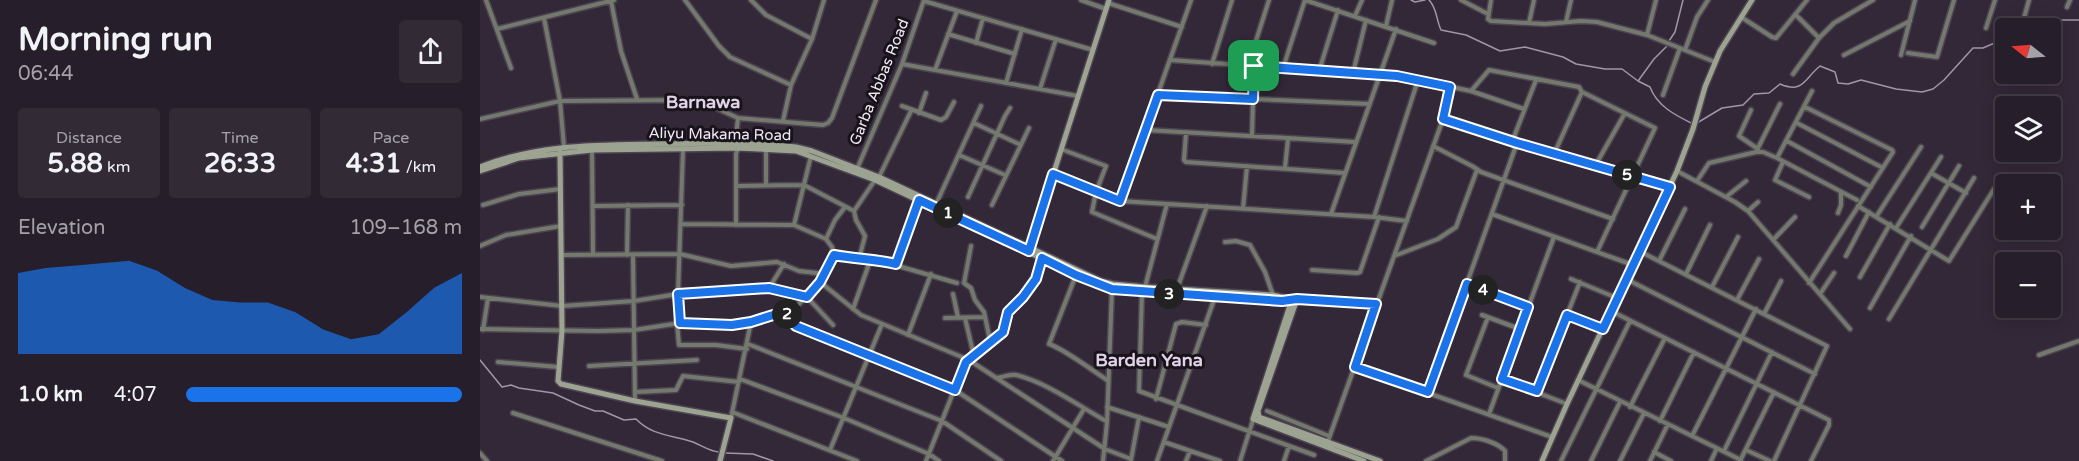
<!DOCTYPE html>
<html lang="en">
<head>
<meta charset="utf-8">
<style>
	:root { --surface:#261e2a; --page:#322b36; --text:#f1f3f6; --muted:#a4a2a8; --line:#423c47; --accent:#1a73e8 }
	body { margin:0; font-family:"Varela Round",sans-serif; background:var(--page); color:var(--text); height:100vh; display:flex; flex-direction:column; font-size:22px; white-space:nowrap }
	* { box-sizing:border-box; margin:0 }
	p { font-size:20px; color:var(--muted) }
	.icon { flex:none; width:33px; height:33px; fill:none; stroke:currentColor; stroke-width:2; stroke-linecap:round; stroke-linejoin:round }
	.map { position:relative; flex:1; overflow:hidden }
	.side { display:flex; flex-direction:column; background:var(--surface); width:480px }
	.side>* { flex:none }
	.needle { width:39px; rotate:287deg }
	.tools { position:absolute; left:1515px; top:18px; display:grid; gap:12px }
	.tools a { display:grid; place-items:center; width:66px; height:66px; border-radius:6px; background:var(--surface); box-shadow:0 3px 15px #0003,0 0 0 2px var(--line); font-size:30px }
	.pin { position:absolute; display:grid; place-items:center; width:51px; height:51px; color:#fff; margin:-26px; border-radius:12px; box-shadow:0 3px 9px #0006 }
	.km { position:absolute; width:30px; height:30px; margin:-15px; border-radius:50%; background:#222; color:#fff; font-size:16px; line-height:30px; text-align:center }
	.round { display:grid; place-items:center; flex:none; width:63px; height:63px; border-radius:6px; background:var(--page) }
	.headline { display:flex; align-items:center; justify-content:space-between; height:102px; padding:0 18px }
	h1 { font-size:33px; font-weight:700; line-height:45px }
	.figures { display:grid; grid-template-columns:repeat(3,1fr); gap:9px; height:102px; padding:6px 18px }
	.figures div { display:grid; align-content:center; border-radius:6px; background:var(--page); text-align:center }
	.figures b { font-size:26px; font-weight:700 }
	.figures small { font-size:16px; font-weight:400 }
	.figures p { font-size:16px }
	.chart { height:168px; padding:12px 18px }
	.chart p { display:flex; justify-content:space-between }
	.chart svg { width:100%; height:108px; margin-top:6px; fill:var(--accent); opacity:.7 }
	ul { padding:0 18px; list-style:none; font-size:20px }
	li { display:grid; grid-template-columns:96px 72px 1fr; align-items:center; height:45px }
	li i { height:15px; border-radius:8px; background:var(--accent) }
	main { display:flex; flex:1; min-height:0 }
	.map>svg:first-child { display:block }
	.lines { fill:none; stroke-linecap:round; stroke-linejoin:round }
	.stream { stroke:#a294a9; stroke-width:1.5 }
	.street-casing { stroke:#4d4352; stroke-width:7 }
	.secondary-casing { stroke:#4d4352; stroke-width:8 }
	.street { stroke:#74796d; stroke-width:4 }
	.secondary { stroke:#9ca491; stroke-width:5 }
	.route-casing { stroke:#fff; stroke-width:12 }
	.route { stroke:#1a73e8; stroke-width:8 }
	.labels { text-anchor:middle; stroke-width:6; stroke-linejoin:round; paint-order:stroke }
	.street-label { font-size:15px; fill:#f0e9f4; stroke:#18131a }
	.quarter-label { font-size:18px; font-weight:bold; fill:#e1d4e9; stroke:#18131a }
</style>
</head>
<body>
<main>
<section class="side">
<div class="headline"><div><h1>Morning run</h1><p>06:44</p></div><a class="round"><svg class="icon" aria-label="share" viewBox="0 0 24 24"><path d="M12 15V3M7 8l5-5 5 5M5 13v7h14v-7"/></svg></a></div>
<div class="figures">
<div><p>Distance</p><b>5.88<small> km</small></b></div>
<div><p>Time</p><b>26:33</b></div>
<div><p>Pace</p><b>4:31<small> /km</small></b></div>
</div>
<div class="chart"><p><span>Elevation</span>109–168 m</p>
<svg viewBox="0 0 160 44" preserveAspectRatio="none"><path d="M0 44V11L10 9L20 8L30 7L40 6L50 10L60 17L70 22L80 23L90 23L100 27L110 34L120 38L130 36L140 27L150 17L160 11V44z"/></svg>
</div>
<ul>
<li><b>1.0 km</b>4:07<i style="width:100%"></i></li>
</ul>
</section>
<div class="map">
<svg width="1599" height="461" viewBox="0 0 1599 461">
	<rect width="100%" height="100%" fill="#332838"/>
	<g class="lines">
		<!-- stream -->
		<path class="stream" d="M 931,0 L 935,2 L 945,0
			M 949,0 C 957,8 956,19 961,30 L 986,35 L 1020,51 L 1045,47 L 1083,57 L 1096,64 L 1125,69 L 1142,69 L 1158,81 L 1170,87 C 1177,106 1195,115 1213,124
			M 1552,28 L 1554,25 L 1569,20 L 1599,20
			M 1189,41 L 1195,32 L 1203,0
			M 1158,81 L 1174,59 L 1187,46
			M 1217,123 L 1242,108 L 1263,105 L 1274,94 L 1289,93 L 1300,84 C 1323,94 1324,79 1340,66 L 1355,72 L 1358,83 L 1368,84 L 1381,80 L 1416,89 L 1442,92 L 1453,89 L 1464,80 L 1493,48 L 1503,48 L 1526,38
			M 0,360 L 22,387 L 31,385 L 39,388 L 73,393 L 99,405 L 115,411 L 123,411 L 144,420 L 156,419 C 172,436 193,435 213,442 C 223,446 230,452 240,452
			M 245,453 L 273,454 L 293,461"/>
		<!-- street casing -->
		<g class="street-casing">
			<path id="street" d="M 6,0 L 31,68
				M 205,0 L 239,46 L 250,57 L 311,85
				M 271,0 L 286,15 L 332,39
				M 601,0 L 626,9
				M 825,0 L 954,43
				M 981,0 L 1008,14
				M 1011,0 L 1008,19 L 1011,21 L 1065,24 L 1101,21 L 1117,22 L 1167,35 L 1235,62
				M 131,1 L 141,51 L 157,99
				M 444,1 L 613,50
				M 628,3 L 702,27
				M 1587,7 L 1590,0
				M 1316,15 L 1339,38
				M 875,16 L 882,0
				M 1261,17 L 1292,37 L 1296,38 L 1327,0
				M 64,18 L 80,101 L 84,147
				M 1544,18 L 1549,0
				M 1086,22 L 1091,0
				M 1049,23 L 1054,0
				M 906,26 L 912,0
				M 1506,28 L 1515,0
				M 17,29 L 134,0
				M 468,34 L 535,54
				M 1167,35 L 1176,0
				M 496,43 L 503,18
				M 1205,50 L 1217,17 L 1228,0
				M 1428,53 L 1457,57 L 1474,0
				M 1364,55 L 1430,21
				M 1421,55 L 1435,0
				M 690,60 L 917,76 L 991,91 L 1044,109
				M 422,64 L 598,96
				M 732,64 L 752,0
				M 768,66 L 789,0
				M 803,68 L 825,0
				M 455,70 L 477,11
				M 839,71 L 858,10
				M 873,73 L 886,20
				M 1313,74 L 1339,38 L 1354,23 L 1393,0
				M 526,83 L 542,29
				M 560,89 L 576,39
				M 991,91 L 1009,70 L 1099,87 L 1102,92 L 1074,154
				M 1102,92 L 1175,128 L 1117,252
				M 678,95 L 890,104
				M 1183,95 L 1200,48
				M 422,106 L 461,120 L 466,117 L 474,102
				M 1325,107 L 1412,150 L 1413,152 L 1329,283
				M 1271,110 L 1259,136 L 1278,149
				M 439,113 L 446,93
				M 0,119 L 80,101 L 209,100 L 223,102 L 258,118 L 343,125 L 348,123 L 352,118 L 396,0
				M 963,119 L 1037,143 L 1190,187
				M 303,121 L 311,85 L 332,39 L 344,0
				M 494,123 L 541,145
				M 1317,123 L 1403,168
				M 666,130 L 875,142
				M 706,133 L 704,160 L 706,162 L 865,173
				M 772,136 L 774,66
				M 1307,141 L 1391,187
				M 1032,142 L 1056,80
				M 255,145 L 258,118
				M 953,146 L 992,166 L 1001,172 L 1133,219
				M 286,149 L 286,185
				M 581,149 L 626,166 L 616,192 L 612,212 L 677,239
				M 112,150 L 113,254
				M 1276,152 L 1300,104
				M 479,155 L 525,175
				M 1297,158 L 1377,200
				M 1303,162 L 1295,180 L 1329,197
				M 1115,166 L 1145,113
				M 805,168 L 808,139
				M 377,169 L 422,64 L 444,0
				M 1197,171 L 1255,202 L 1268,211 L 1370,329
				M 1451,173 L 1486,193
				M 574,174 L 640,201 L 894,217 L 927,221
				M 399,177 L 431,111
				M 1217,181 L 1229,163 L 1276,152 L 1283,152 L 1297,158 L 1332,91
				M 256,186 L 324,185 L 374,211
				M 488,197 L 525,116 L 530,108
				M 1246,197 L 1266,181
				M 640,201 L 711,0
				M 457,202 L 501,106
				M 3,205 L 39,194 L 81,189
				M 512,205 L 549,128
				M 113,206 L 202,205
				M 1378,206 L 1469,261 L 1514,189
				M 763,209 L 767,166
				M 374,211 L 376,220 L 385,236 L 379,259
				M 374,211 L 395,180
				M 1268,211 L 1278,202
				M 1358,213 L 1361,205 L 1361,193
				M 851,214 L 916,29
				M 1012,214 L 1153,265
				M 894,217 L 938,80
				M 1396,217 L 1441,147
				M 256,225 L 256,154 L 258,148
				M 314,225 L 331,156
				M 1442,227 L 1479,166
				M 1416,228 L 1461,157
				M 346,239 L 355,220 L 365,207
				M 1293,240 L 1315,217
				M 745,242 L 756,241 L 770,245 L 785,272 L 793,295
				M 0,246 L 26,235 L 81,226
				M 491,246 L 484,283 L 491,288 L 495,300 L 504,312 L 510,340
				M 1159,251 L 1347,346 L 1294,461
				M 82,255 L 200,254 L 251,266 L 297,262 L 319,271 L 345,274
				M 147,255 L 148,205
				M 153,255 L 155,401
				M 354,255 L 390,261
				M 914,256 L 958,239 L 976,227 L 997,170
				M 1366,256 L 1389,212
				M 1179,261 L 1205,209
				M 416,264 L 439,200
				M 832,270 L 877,273 L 880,272 L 899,217
				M 1206,274 L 1230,225
				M 596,275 L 569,344 C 586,350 610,369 627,380
				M 1380,277 L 1410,224
				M 1091,279 L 1137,298
				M 1146,279 L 1335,374
				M 340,282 L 381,315 L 489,360 L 625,449 L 651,459
				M 987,284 L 1048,307
				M 665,287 L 687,204
				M 1232,287 L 1258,237
				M 289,288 L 304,264
				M 697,289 L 727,206
				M 662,292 L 659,391 L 834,455
				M 473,294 L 478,317
				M 1340,294 L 1354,273
				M 0,297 L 82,306 L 154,301 L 198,294 L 289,288 L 327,297 L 353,325
				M 817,299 L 896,304
				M 1257,300 L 1279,259
				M 1390,308 L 1431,236
				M 373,309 L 390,261 L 394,259 L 477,283
				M 306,311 L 311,321 L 316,326 L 475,390 L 582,461
				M 1131,311 L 1349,420 L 1349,425 L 1331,461
				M 1284,314 L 1301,281
				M 1002,315 L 1040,329
				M 1087,315 L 1123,329
				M 1008,317 L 986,375 L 1018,388
				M 465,318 L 505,317
				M 485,318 L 494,356
				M 1409,319 L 1494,178
				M 197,323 L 199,345 L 236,345 L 267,349
				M 200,323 L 198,294 L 203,149
				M 0,329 L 118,331 L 154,330 L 200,323 L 252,325 L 271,322 L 316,307 L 340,282 L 354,255 L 352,247 L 346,239 L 314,225 L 202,224
				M 3,330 L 8,298
				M 428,335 L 451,274
				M 268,344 L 462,421 L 521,461
				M 1559,355 L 1599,341
				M 18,362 L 78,367
				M 109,366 L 217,360
				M 875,367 L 1072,437
				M 517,378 C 523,377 530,374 536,375 C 568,383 597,405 626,421
				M 260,379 L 364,418 L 449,454 L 459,461
				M 1022,379 L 1087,404
				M 1098,380 L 1261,460
				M 1057,391 L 1100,282
				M 155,392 L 196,390 L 203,376 L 259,382
				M 948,392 L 1037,143
				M 676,399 L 696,324 L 702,322 L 726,325
				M 627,407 L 689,427
				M 1150,407 L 1185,338
				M 787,411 L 849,436
				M 252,412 L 377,461
				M 33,413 L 182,461
				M 1009,414 L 1074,237
				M 251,418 L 271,322
				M 1180,421 L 1214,352
				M 1212,436 L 1276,309
				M 848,441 L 963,119 L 970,87
				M 684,442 L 740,461
				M 350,450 L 402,324
				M 1266,450 L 1290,461
				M 1244,451 L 1292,352
				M 1174,452 L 1191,461
				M 0,453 L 7,461
				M 651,460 L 659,417
				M 446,461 L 484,365 L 523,332 L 528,312 L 543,298 L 556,279 L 562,258
				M 573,461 L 604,409
				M 623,461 L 627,422 L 632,289
				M 677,461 L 735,297
				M 706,461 L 710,451
				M 760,461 L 773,420
				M 804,461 L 809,446
				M 946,461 L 991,438 C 1002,438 1018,443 1025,451 L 1025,461
				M 1081,461 L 1150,321
				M 1111,461 L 1140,402
				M 1140,461 L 1164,413
				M 1170,461 L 1188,424
				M 1231,461 L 1237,448
				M 1260,461 L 1294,392"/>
		</g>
		<!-- secondary casing -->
		<g class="secondary-casing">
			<path id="secondary" d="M 80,152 L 82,331 L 78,381 L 81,384 L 155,401 L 251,418 L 240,461
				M 0,167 C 58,144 116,145 177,144 C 223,143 270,142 316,147 L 332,151 L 399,177 L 621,281 L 633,284 L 665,287 L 793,295 L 810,299
				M 0,171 L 39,158 L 112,150 L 258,148 L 316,151 L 395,180 L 614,283 L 632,289 L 662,292 L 802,301 L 817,299 L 778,411 L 779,417 L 900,461
				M 549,250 L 629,0
				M 812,299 L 773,419 L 884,461
				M 1062,461 L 1087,404 L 1197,171 L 1213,129 L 1225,87 L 1240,51 L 1272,0"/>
		</g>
		<!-- street -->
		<use href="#street" class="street"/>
		<!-- secondary -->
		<use href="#secondary" class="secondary"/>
	</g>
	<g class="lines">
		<!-- route casing -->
		<g class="route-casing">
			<path id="route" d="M 774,66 L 917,76 L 970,87 L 963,119 L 1037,143 L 1190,187 L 1123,329 L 1087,315 L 1057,391 L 1022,379 L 1048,307 L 987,284 L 948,392 L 875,367 L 896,304 L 817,299 L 802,301 L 632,289 L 596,275 L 562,258 L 556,279 L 543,297 L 528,312 L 523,332 L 486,362 L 475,390 L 316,326 L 311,321 L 306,311 L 271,322 L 252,325 L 200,323 L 198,294 L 289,288 L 327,297 L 340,282 L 354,255 C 375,259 396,259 416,264 L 439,200 L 549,251 L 573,174 L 640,201 L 678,95 L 773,99 Z"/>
		</g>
		<!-- route -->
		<use href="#route" class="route"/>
	</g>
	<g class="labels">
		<!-- street labels -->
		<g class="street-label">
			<text transform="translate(399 82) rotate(-68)" y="5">Garba Abbas Road</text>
			<text transform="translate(240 134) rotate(1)" y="5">Aliyu Makama Road</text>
		</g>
		<!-- quarter labels -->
		<g class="quarter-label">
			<text x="223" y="108">Barnawa</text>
			<text x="669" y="366">Barden Yana</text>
		</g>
	</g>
</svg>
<div class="tools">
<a><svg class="needle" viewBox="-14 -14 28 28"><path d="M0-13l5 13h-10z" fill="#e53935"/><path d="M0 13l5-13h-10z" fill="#a4a2a8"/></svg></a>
<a><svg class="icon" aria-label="layers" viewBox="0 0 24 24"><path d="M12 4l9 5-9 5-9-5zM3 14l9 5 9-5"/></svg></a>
<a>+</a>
<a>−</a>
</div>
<div class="pin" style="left:774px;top:66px;background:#1e9e55"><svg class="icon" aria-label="arrive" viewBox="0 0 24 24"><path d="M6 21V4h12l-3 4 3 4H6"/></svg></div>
<b class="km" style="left:468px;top:213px">1</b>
<b class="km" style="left:307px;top:314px">2</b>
<b class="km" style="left:689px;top:294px">3</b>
<b class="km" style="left:1003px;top:290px">4</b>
<b class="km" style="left:1147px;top:175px">5</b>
</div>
</main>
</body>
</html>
